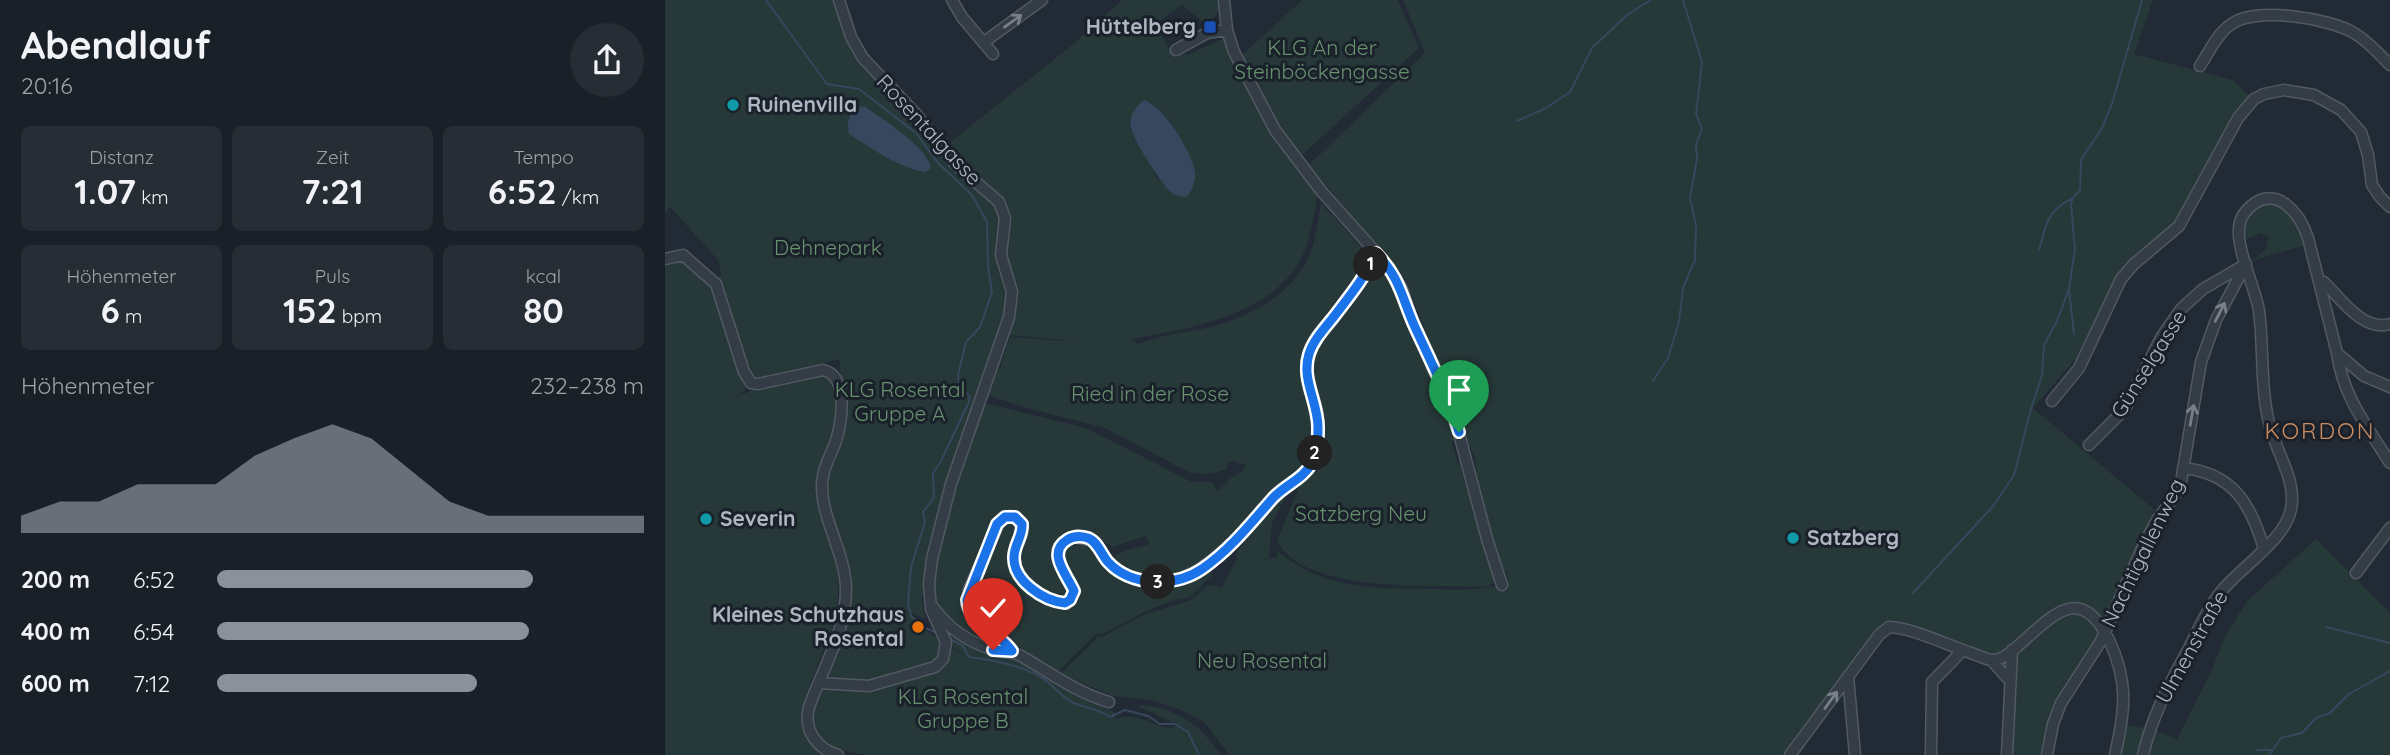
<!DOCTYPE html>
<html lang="de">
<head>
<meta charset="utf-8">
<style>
	:root { --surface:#192028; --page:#262d34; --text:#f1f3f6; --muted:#9fa3a8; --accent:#8c9099 }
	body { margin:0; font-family:Quicksand,sans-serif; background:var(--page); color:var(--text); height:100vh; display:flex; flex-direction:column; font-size:26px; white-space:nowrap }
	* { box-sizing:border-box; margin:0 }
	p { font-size:23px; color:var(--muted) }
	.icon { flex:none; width:38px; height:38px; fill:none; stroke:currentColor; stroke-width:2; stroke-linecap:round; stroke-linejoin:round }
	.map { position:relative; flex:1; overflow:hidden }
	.side { display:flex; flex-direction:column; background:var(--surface); width:665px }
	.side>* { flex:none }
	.pin { position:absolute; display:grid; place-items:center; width:60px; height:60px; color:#fff; margin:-72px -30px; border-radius:50% 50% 50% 0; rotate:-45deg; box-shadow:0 0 7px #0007 }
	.pin .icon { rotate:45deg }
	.km { position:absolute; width:35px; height:35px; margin:-18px; border-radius:50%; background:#222; color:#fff; font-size:19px; line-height:35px; text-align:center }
	.round { display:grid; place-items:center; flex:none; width:74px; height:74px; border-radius:37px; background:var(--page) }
	.headline { display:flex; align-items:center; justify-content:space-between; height:119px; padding:0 21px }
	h1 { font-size:38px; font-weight:700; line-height:52px }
	.stats { display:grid; grid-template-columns:repeat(3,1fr); gap:10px; height:119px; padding:7px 21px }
	.stats div { display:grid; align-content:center; border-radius:10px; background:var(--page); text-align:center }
	.stats b { font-size:35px; font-weight:700 }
	.stats small { font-size:19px; font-weight:400 }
	.stats p { font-size:19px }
	.chart { height:196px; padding:14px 21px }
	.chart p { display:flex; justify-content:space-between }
	.chart svg { width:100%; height:126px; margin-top:7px; fill:var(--accent); opacity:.7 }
	ul { padding:0 21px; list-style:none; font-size:23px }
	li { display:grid; grid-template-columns:112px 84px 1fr; align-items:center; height:52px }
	li i { height:18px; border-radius:9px; background:var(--accent) }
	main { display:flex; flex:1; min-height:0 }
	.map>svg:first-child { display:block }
	.green { fill:#263838; fill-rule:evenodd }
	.water { fill:#37475d }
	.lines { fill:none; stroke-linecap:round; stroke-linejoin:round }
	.stream { stroke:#37475d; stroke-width:2 }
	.minor-casing { stroke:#515963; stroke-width:13 }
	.minor { stroke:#343c45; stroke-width:10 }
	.oneway { stroke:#777f8a }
	.route-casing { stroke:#fff; stroke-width:14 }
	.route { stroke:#1a73e8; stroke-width:9 }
	.transit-dot { fill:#1a4fb4; stroke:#1a212a; stroke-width:2.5 }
	.culture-dot { fill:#0f9aa8; stroke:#1a212a; stroke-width:2.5 }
	.food-dot { fill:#e8710a; stroke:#1a212a; stroke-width:2.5 }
	.labels { text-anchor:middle; stroke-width:6; stroke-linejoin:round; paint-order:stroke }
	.poi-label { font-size:21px; font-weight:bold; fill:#aeb6c2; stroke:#1a212a; text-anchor:start }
	.park-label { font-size:21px; fill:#689170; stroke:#1a212a }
	.street-label { font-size:21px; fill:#aeb6c2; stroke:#1a212a }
	.neighbourhood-label { font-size:23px; letter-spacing:2px; fill:#cb8c60; stroke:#1a212a }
</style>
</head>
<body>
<main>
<section class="side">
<div class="headline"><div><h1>Abendlauf</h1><p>20:16</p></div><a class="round"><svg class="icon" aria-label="share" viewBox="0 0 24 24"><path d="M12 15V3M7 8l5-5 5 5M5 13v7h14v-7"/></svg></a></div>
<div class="stats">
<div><p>Distanz</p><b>1.07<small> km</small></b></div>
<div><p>Zeit</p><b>7:21</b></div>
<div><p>Tempo</p><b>6:52<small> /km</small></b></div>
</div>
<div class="stats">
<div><p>Höhenmeter</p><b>6<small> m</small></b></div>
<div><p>Puls</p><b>152<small> bpm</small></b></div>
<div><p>kcal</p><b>80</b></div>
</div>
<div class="chart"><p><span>Höhenmeter</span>232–238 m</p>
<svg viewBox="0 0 160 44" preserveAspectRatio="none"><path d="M0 44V38L10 33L20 33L30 27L40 27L50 27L60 17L70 11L80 6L90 11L100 22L110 33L120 38L130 38L140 38L150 38L160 38V44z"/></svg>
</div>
<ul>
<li><b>200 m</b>6:52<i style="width:74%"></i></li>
<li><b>400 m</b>6:54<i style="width:73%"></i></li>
<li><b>600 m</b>7:12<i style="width:61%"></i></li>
</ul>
</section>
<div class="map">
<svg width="1725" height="755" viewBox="0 0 1725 755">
	<rect width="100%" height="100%" fill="#212a35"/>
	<!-- green -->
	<path class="green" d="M 0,0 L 170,0 L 192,56 L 211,81 L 275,153 L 283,144 L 407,45 L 457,0 L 552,0 L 555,8 L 543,26 L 517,5 L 490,24 L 507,53 L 511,50 L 523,55 L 559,38 L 589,105 L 618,149 L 651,191 C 653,205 648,220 645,234 C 630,297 571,316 514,330 C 498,334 481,335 466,340 L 473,344 C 494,335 519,333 541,328 C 580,320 628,294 644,256 C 651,240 653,221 656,203 L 721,274 L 771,380 L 788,425 L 791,436 L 787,444 L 793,463 L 799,464 L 830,582 L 821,587 L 837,585 L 840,591 L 844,590 L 842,573 L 832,560 L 813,490 L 810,459 L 740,279 L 644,165 L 760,53 L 738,0 L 1488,0 L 1469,54 L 1568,80 L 1586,98 C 1570,106 1564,118 1560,135 L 1511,224 L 1456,270 L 1411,359 L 1368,408 L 1490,510 L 1435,637 L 1398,695 L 1379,755 L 1351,755 L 1347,748 C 1348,728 1355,655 1349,644 L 1334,655 L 1325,656 L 1229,624 L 1121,755 L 561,755 L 563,753 L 539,722 L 514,709 L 486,700 L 448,696 L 395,674 L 434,636 L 437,637 L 478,615 L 526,600 L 543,585 L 557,587 L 572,559 L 571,553 L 616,495 L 620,498 L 607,523 L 604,559 L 612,557 L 612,551 C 660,590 708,588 767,589 C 784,589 805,591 821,587 C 770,585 636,594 612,540 L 637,481 L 654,455 L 650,425 L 649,447 L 644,462 L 548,557 L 547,575 L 524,598 L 513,599 L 483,610 L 438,634 L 431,634 L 393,672 C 360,655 334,632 306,608 L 306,595 L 336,526 L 345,520 L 349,521 L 361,531 L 348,515 L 335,511 L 298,599 L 336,646 C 316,646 274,622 269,600 C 260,559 299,456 314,413 L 320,403 L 421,428 L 527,482 L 547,482 L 552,492 L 566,478 L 579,470 L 580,465 L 567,461 L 562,464 L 562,469 C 550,474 537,475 524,472 L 440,428 L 369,410 L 324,396 L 322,391 L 329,370 L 336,368 L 336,363 L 345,337 L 416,342 L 335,334 L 263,560 L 257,600 L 260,619 L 241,610 L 253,625 L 275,640 L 273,660 L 271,662 L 196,684 L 162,679 L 161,677 L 176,634 L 179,557 L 159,494 L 178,395 L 174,359 L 95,380 L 84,373 L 52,278 L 56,275 L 53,260 L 5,207 L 0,214 ZM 479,100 C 504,108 521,150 531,173 L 509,194 L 492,177 L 467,133 L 464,123 L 473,105 ZM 227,126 L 265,160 L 214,152 L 184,134 ZM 411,531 L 424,532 L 447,547 L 481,536 L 484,544 L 459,551 L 439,562 L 424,544 L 413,540 L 401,547 L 397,555 L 395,541 Z
		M 637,0 L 733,0 L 754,48 L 635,157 L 616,132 L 575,57 Z
		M 1601,202 C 1625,203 1636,224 1640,245 L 1587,261 L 1601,249 L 1604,237 L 1595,233 L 1581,240 C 1577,222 1584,209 1601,202 Z
		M 18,260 L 45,283 L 81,389 L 67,399 C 89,388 139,370 163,376 C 174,393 171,423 164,443 C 159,456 152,468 151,483 C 150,505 160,524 167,544 C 175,567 175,594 170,618 C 162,659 111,722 156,755 L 0,755 L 0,264 Z
		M 1651,539 L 1725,613 L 1725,755 L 1482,755 L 1488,730 L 1512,739 L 1546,672 L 1560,636 L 1582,601 Z
		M 281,627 L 294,639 L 327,653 L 354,660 L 403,690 L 449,712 L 451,719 C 473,711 487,727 507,728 L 512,724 C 499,720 488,711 475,708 L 476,705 C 512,708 536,725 556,755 L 199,755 L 160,746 C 144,723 143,720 154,693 L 163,688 L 268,672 L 285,647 L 298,654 L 285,645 Z
		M 1460,725 L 1479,728 L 1472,755 L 1456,755 L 1461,729 Z"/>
	<!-- water -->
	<path class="water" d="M 479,100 C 499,106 526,151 530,171 C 532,179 527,190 522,197 C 517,197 511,196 507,193 C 497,186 463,133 465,122 C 466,114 473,103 479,100 Z
		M 199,106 C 216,118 263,147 266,168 L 260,172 C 234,168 206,148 184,134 C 181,122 184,108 199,106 Z"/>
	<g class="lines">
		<!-- stream -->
		<path class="stream" d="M 101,0 L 162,84 L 194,89 L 251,133 L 273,163 L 307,195 L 322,222 L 323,266 L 327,292 L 315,327 L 301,342 L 293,375 L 294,383 L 305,397 L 304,402 L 275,463 L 268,473 L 269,498 L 258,512 L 260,522 L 246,567 L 243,604 L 246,616 L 260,628 L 273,633
			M 169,100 L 185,114
			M 852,121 L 881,108 L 905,92 L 927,48 L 963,14 L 986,0
			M 1374,250 C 1382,224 1380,212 1408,198
			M 1404,290 L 1409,334
			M 988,381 L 1003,358 L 1014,322 L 1018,288 L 1030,260 L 1031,225 L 1025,198 L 1032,159 L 1031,144 L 1037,129 L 1031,114 L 1037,62 L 1018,0
			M 1248,593 L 1329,505 L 1349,475 L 1366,409 L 1377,375 L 1379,345 L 1392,321 L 1404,289 L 1410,249 L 1406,204 L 1408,198 L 1415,190 L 1416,160 L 1437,128 L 1447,104 L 1477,0
			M 1661,627 L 1725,643
			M 285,639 L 298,646 L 304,657 C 329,660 362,666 383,682 C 391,689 399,699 409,703 C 422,708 433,709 445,717 L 460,710 L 483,716 L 495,724 L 510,724 L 523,732 L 534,755
			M 1591,750 L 1608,750
			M 1604,755 L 1616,738 L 1637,733 L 1651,718 L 1665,713 L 1684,694 L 1725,671"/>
		<!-- minor casing -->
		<g class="minor-casing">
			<path id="minor" d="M 287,0 L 297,17 L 328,54
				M 559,0 L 562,30 L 569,52 L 610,130 L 657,192 L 723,266 L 737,289 L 748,322 L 791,422 L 822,539 L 837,585
				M 319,42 L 377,0
				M 511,50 L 542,33 L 562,30
				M 1535,66 C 1544,52 1553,32 1568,23 C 1593,7 1664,18 1689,33 C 1703,41 1714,54 1725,65
				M 0,259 L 18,255 L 51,284 L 79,372 L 86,383 L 93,384 L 158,370 C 184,376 177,421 171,441 C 167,452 160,464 158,476 C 151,511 181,551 181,590 C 181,631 157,670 144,707 C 138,730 152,749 173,755
				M 1659,282 C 1676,299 1698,332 1725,324
				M 1672,353 C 1678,397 1702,426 1725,463
				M 1387,401 L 1414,368 L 1456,279 L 1469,264 L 1514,226 L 1573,118 L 1589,99 L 1599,94 L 1619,90 L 1649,95 L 1676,110 L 1696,132 L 1703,155 L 1707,185 L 1715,197 L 1725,207
				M 1424,445 L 1460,409 L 1497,336 L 1516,309 L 1538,289 L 1581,264
				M 1518,468 C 1568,473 1586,504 1599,549
				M 1691,573 L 1725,528
				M 268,607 C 284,629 303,643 330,650 C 339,653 347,651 356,656 C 384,672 412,693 444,702
				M 347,651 L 341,643 L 307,614 L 302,604 L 304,589 L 335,521 L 345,516 C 351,517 355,519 357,525 C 360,535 350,546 349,556 C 347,580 380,603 402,603 L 409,593 C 405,574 376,550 409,537 L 426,540 C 434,547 438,558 446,565 C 510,617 569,542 608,499 C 624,481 647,475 652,448 C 654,437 654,423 652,411 C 648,392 637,375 644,354 C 648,341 658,330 667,319 C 683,298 700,278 711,253
				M 1326,660 L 1345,681
				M 1183,676 L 1190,755
				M 154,683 L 204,686 L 270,667 L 278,659 L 281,642 L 266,609 L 264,584 L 267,559 L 286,484 L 344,317 L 347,292 L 336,255 L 340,218 L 334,202 L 290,164 L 252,115 L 198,58 L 186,37 L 174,0
				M 1125,755 L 1214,635 L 1224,627 C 1248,628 1282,645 1306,653 C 1312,655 1320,659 1326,660 C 1337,661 1347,651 1354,645 C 1389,614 1416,583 1444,640 C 1464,682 1460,711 1450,755
				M 1266,755 L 1267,682 L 1298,650
				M 1342,755 L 1347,650
				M 1382,755 L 1388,724 L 1396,703 L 1436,641 L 1480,542 L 1492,520 L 1511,494 L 1516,482 L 1536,362 L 1551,320 L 1581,264
				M 1478,755 C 1488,713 1504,686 1524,648 C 1533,630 1542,609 1555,593 C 1575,567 1620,541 1626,509 C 1632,482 1612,453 1605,427 C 1595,389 1599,350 1594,311 C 1590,287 1572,251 1574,229 C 1574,220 1579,212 1586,206 C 1612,184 1635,214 1643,238 L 1672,353 L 1699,376 L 1725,387"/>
		</g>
		<!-- minor -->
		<use href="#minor" class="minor"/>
	</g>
	<!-- one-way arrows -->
	<defs><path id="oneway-shaft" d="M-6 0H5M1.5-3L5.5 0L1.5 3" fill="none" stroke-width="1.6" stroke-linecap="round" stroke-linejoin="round" transform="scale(1.75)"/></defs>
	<g class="oneway">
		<use href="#oneway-shaft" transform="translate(348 21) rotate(-36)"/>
		<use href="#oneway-shaft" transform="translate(1555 312) rotate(-63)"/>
		<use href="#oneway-shaft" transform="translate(1527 415) rotate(-80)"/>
		<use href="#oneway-shaft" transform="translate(1166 700) rotate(-54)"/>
	</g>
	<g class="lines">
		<!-- route casing -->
		<g class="route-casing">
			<path id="route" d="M 328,650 L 347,651 C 335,633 303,623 302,600 L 332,524 L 340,517 L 350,517 L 357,524 C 358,536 349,545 349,557 C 348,581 379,601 400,603 L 405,600 L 409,591 C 403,576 381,553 402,540 C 408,536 416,536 423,538 C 433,542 436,554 443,562 C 466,587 511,587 537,569 C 565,550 586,523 608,498 C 620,485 638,479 647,463 C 653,452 653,439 653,427 C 653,402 636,379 644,354 C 648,341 658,330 667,319 C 683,298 700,278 711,253 C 735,278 736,295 749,325 C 765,360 783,395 794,432"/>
		</g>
		<!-- route -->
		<use href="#route" class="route"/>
	</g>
	<!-- markers -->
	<rect class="transit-dot" x="538" y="20" width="14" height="14" rx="3.5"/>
	<g class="culture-dot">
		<circle cx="68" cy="105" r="7"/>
		<circle cx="41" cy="519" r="7"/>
		<circle cx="1128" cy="538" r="7"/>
	</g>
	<circle class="food-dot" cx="253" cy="627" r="7"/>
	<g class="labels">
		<!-- poi labels -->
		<g class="poi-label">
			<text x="531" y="34" text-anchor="end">Hüttelberg</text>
			<text x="82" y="112">Ruinenvilla</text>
			<text x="55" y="526">Severin</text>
			<text x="1142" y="545">Satzberg</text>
			<text x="239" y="622" text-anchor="end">Kleines Schutzhaus<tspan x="239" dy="24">Rosental</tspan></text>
		</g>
		<!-- park labels -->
		<g class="park-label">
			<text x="657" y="55">KLG An der<tspan x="657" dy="24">Steinböckengasse</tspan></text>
			<text x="163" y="255">Dehnepark</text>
			<text x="235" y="397">KLG Rosental<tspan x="235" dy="24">Gruppe A</tspan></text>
			<text x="485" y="401">Ried in der Rose</text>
			<text x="696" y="521">Satzberg Neu</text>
			<text x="597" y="668">Neu Rosental</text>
			<text x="298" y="704">KLG Rosental<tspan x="298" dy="24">Gruppe B</tspan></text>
		</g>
		<!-- street labels -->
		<g class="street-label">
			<text transform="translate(264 130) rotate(47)" y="7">Rosentalgasse</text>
			<text transform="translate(1484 364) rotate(-58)" y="7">Günselgasse</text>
			<text transform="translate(1478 553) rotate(-64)" y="7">Nachtigallenweg</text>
			<text transform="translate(1527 647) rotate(-61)" y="7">Ulmenstraße</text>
		</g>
		<!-- neighbourhood labels -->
		<g class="neighbourhood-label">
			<text x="1655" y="439">KORDON</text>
		</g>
	</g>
</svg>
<div class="pin" style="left:794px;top:432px;background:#1e9e55"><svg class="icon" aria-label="arrive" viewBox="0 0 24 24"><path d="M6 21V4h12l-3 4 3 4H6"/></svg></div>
<div class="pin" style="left:328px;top:650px;background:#d93025"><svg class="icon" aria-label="check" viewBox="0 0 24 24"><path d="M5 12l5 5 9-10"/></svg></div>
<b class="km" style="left:706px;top:264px">1</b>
<b class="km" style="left:650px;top:453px">2</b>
<b class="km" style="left:493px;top:582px">3</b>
</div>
</main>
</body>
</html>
